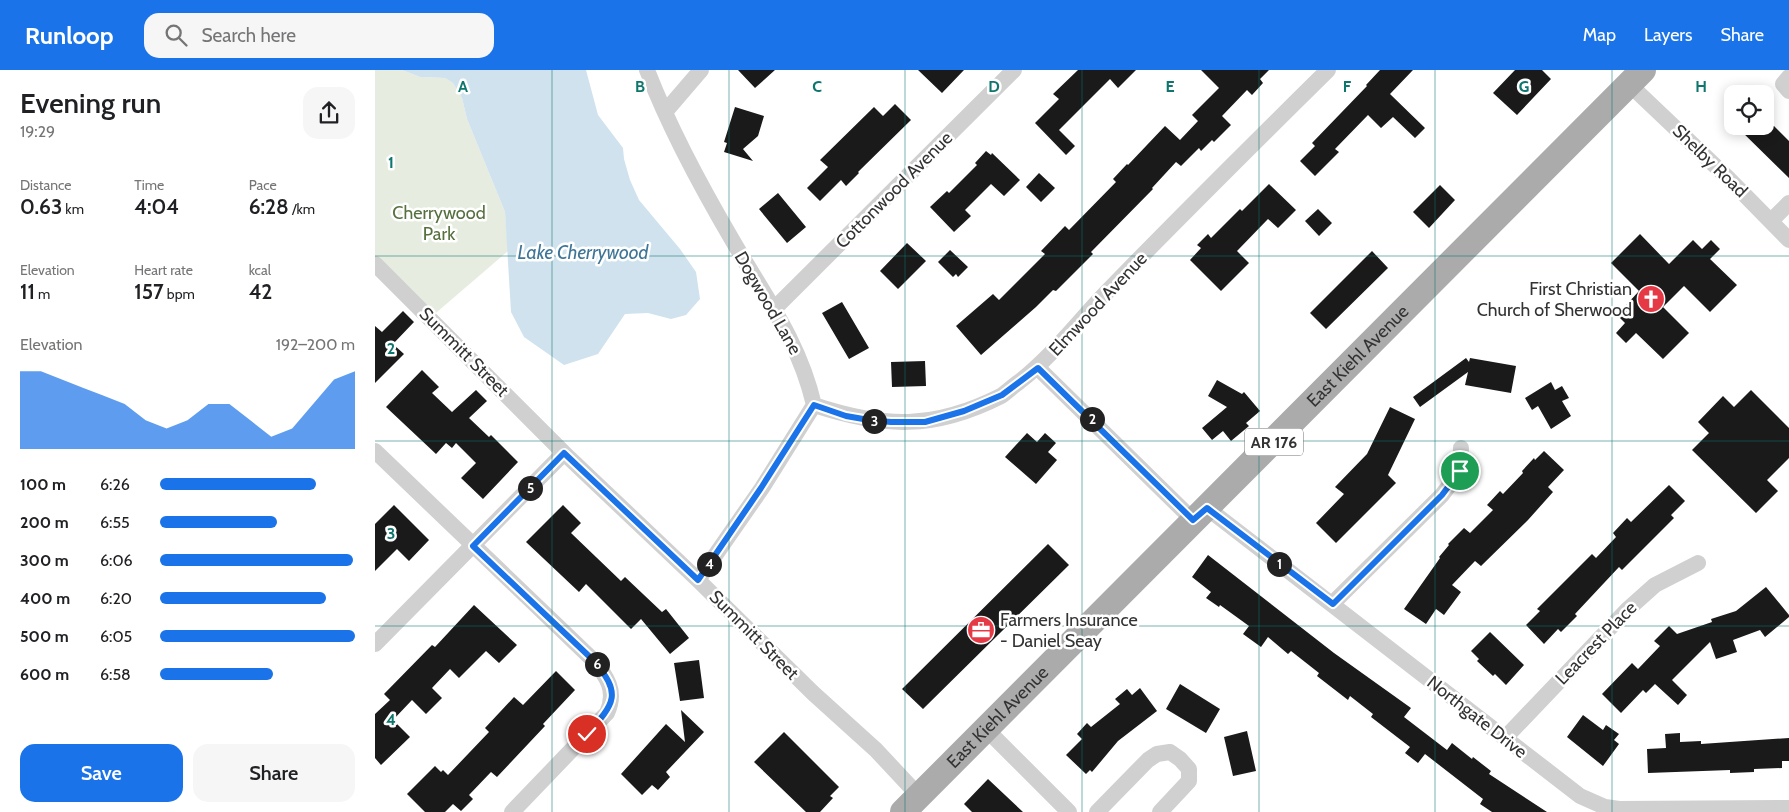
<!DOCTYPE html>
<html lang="en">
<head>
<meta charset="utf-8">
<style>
	:root { --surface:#fff; --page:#f6f6f6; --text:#202124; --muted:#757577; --accent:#1a73e8 }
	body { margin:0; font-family:Cabin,sans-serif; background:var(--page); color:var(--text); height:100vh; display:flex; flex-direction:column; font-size:19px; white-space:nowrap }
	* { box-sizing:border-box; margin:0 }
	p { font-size:16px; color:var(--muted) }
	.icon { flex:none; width:28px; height:28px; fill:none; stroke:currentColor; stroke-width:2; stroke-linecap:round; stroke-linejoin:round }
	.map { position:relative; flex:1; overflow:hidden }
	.drawer { display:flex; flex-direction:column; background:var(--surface); width:375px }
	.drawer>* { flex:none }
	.controls { position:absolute; left:1349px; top:15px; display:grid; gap:10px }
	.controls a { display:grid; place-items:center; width:50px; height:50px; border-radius:10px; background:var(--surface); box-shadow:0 2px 12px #0003; font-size:25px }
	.pin { position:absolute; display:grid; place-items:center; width:42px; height:42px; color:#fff; margin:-21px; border:2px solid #fff; border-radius:50%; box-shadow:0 1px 5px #0007 }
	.km { position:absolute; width:25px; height:25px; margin:-12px; border-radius:50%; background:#222; color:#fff; font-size:14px; line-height:25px; text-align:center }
	.round { display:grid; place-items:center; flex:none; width:52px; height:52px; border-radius:15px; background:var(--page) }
	.summary { display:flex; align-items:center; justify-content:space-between; height:85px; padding:0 20px }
	h1 { font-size:28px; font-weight:600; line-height:38px }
	.metrics { display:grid; grid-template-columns:repeat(3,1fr); gap:8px; height:85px; padding:5px 20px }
	.metrics div { display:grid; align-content:center }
	.metrics b { font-size:21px; font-weight:600 }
	.metrics small { font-size:14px; font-weight:400 }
	.metrics p { font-size:14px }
	.chart { height:140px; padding:10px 20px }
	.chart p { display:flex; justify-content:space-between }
	.chart svg { width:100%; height:90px; margin-top:5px; fill:var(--accent); opacity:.7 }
	.primary-button { display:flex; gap:10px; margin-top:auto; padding:10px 20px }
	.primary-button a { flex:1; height:58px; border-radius:15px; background:var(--accent); color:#fff; font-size:20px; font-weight:600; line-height:58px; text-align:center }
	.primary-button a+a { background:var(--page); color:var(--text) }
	ul { padding:0 20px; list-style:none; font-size:16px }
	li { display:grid; grid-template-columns:80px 60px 1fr; align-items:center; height:38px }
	li i { height:12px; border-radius:6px; background:var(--accent) }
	header { display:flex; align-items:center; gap:30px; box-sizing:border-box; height:70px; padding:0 25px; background:var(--accent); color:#fff }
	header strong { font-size:24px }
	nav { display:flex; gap:28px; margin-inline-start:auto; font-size:18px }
	.search { width:350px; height:45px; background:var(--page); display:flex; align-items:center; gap:12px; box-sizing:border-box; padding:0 18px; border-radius:15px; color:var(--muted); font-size:19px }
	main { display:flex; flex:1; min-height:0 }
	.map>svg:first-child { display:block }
	.green { fill:#e6ecdf }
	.water { fill:#cfe2ee }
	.building { fill:#1a1a1a }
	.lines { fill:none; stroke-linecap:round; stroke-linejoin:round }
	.street { stroke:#d0d0d0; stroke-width:16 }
	.primary { stroke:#ababab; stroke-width:26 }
	.route-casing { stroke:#fff; stroke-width:10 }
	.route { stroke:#1a73e8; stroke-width:6 }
	.grid { fill:none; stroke:#0f766e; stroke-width:1; stroke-opacity:0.55 }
	.labels { text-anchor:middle; stroke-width:5; stroke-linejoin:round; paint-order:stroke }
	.shield { fill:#fff; stroke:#707070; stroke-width:1 }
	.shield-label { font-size:16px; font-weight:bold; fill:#333 }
	.street-label { font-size:18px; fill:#333; stroke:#fff }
	.park-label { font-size:18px; fill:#56703f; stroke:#fff }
	.poi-label { font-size:18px; fill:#333; stroke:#fff; text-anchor:end }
	.water-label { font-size:19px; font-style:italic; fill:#3f7597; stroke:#fff }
	.grid-label { font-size:16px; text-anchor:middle; font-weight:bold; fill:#0f766e; stroke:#fff; stroke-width:5; stroke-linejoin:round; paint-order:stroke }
</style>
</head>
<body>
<header>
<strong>Runloop</strong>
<div class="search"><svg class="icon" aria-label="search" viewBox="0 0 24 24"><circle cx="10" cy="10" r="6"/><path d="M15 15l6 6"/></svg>Search here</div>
<nav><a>Map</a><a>Layers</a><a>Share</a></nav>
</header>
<main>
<section class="drawer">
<div class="summary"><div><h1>Evening run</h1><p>19:29</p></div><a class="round"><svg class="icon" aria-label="share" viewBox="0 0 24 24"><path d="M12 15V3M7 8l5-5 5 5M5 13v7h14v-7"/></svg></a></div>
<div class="metrics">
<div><p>Distance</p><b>0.63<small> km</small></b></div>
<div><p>Time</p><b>4:04</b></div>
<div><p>Pace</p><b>6:28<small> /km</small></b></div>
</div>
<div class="metrics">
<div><p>Elevation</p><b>11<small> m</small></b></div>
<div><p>Heart rate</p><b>157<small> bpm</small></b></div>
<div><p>kcal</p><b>42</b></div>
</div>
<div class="chart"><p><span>Elevation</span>192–200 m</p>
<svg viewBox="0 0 160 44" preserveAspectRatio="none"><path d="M0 44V6L10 6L20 10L30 14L40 18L50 22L60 30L70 34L80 30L90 22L100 22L110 30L120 38L130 34L140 22L150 10L160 6V44z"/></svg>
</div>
<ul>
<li><b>100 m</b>6:26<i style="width:80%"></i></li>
<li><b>200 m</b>6:55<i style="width:60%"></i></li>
<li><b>300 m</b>6:06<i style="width:99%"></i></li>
<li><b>400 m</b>6:20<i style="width:85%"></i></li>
<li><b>500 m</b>6:05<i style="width:100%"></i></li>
<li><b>600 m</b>6:58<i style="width:58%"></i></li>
</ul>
<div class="primary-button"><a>Save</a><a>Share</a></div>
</section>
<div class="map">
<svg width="1414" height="742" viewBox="0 0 1414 742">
	<rect width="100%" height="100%" fill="#fff"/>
	<!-- green -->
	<path class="green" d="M 0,0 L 27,0 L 45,7 L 70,8 L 78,13 L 87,28 L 92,49 L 130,142 L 133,181 L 55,248 L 0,194 Z"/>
	<!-- water -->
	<path class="water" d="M 27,0 L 211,0 L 223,45 L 248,78 L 249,89 L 255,110 L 264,130 L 305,179 L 321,202 L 325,229 L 311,245 L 296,249 L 273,243 L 250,244 L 223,284 L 189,295 L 149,267 L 136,242 L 130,142 L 92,49 L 87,28 L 78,13 L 70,8 L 45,7 Z"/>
	<!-- building -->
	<path class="building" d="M 363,0 L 400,0 L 380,18 Z
		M 543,0 L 589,0 L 567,23 Z
		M 703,0 L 761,0 L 743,18 L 735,9 L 684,60 L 700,76 L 691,85 L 660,53 L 684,29 L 678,24 Z
		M 826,0 L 894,0 L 885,9 L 888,13 L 877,25 L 872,20 L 847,46 L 856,55 L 839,72 L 837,70 L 826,81 L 824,78 L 806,96 L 801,92 L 777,118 L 778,119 L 716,182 L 718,184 L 681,221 L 678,220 L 661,237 L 606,285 L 581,256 L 618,224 L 624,230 L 670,184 L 666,181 L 690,156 L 694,160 L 741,112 L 738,109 L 752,94 L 753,95 L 790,56 L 805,70 L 823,51 L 817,45 L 844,18 Z
		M 1005,0 L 1038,0 L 1015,24 L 1050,58 L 1040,68 L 1018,47 L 1006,58 L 993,45 L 960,79 L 964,82 L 940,106 L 925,91 L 940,76 L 937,73 L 992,16 L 991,15 Z
		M 1140,0 L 1167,0 L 1176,9 L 1142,45 L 1118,23 Z
		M 520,34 L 536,50 L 483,102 L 484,103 L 471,116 L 466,110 L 445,131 L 432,118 L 453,97 L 445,90 L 499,37 L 508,46 Z
		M 360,37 L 389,46 L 383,66 L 368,79 L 378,91 L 349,82 L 352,73 L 349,72 Z
		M 1361,56 L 1399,56 L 1414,71 L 1414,108 Z
		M 611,81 L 616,85 L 617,83 L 645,110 L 629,126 L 616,114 L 590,140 L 596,146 L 579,162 L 555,137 L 572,121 L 574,123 L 602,95 L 600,93 Z
		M 664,103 L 680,118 L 666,132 L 651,117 Z
		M 894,114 L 921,140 L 903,158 L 893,149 L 862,181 L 874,193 L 846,221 L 815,190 L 826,178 L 822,175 L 833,164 L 836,168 L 865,139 L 867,141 Z
		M 1065,115 L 1080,130 L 1054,158 L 1038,142 Z
		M 403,123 L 431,157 L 412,173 L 384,139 Z
		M 943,139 L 957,153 L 944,166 L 930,151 Z
		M 1265,164 L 1294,194 L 1318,170 L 1327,179 L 1336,170 L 1345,179 L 1335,189 L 1362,215 L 1335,242 L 1309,216 L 1288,237 L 1314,263 L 1288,289 L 1261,263 L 1251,273 L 1241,263 L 1250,253 L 1242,245 L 1264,221 L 1236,193 Z
		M 532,173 L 551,191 L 523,219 L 505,201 Z
		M 575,180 L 593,197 L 583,207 L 581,204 L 578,207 L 563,192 Z
		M 997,181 L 1013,198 L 951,259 L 935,243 Z
		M 467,232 L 494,278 L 474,289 L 447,243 Z
		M 28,241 L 39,252 L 18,274 L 29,284 L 0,313 L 0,256 L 7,262 Z
		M 1091,288 L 1094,292 L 1095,288 L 1141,296 L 1136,323 L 1090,315 L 1093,302 L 1045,337 L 1038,327 Z
		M 550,291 L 551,316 L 517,317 L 516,292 Z
		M 47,300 L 64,317 L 57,323 L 77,342 L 101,320 L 112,331 L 94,348 L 114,367 L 116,365 L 143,392 L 108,429 L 86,408 L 101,393 L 81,373 L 77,378 L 71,373 L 61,384 L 11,337 Z
		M 842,310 L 867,324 L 869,322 L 885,341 L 871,353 L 874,356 L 856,371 L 848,361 L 837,370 L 827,358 L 852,337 L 833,326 Z
		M 1176,312 L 1180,320 L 1187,316 L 1194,328 L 1187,331 L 1196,346 L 1176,359 L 1163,336 L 1157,340 L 1150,328 Z
		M 1376,320 L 1414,358 L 1414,388 L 1392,410 L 1403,421 L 1381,443 L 1317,380 L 1334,363 L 1323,352 L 1348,326 L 1359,337 Z
		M 1015,337 L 1040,349 L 1013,405 L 1021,413 L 961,473 L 941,453 L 969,424 L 960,417 L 992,384 Z
		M 652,363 L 662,372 L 670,363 L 681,373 L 673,382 L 682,390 L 661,414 L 630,387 Z
		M 1169,381 L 1189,400 L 1173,417 L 1178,422 L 1153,450 L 1106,496 L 1100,491 L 1077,515 L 1086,522 L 1069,545 L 1061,539 L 1051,554 L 1029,539 L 1065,488 L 1064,487 L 1074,475 L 1073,474 L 1089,458 L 1095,463 L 1118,440 L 1112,435 L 1125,421 L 1128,424 L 1148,403 L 1147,401 L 1159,388 L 1160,390 Z
		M 1294,415 L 1310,431 L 1296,445 L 1299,448 L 1247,500 L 1244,497 L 1200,544 L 1202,546 L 1186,562 L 1183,559 L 1169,574 L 1151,555 L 1165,541 L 1162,539 L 1217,484 L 1221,488 L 1241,467 L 1238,463 L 1252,448 L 1256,452 Z
		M 19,435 L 54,470 L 34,491 L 22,479 L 0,501 L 0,454 Z
		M 188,435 L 206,453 L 196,463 L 246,511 L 250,507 L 287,542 L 291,539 L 314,568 L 295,584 L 266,549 L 256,559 L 211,514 L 204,522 L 151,472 Z
		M 673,474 L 694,495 L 548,639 L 527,619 Z
		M 833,485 L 959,583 L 1036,638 L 1029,647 L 1072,680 L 1077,673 L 1097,689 L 1098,687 L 1116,701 L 1114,704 L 1172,742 L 1117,742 L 1105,734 L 1108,729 L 1050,684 L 1043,693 L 1030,683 L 1035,677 L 996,647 L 998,644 L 975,626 L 973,630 L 942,606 L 944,603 L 916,581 L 913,584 L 893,567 L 886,577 L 868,564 L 874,556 L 845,535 L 844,537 L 831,528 L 836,522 L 817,507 Z
		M 1391,517 L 1414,545 L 1414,547 L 1390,567 L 1385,560 L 1358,570 L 1362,582 L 1341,589 L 1335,572 L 1297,610 L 1312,625 L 1303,635 L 1280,614 L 1271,623 L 1268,620 L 1246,643 L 1227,624 L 1257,593 L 1263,599 L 1285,576 L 1279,571 L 1294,556 L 1302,564 L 1337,552 L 1336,549 L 1361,541 Z
		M 99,535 L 142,575 L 124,593 L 111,581 L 84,608 L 75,599 L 57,618 L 67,628 L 51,644 L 37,630 L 18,650 L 35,667 L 6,695 L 0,688 L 0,644 L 15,630 L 9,624 L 57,575 L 60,577 Z
		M 1115,562 L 1149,595 L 1131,615 L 1120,604 L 1118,606 L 1102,591 L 1104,589 L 1096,581 Z
		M 324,590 L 329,628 L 305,631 L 299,593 Z
		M 181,601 L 200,620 L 168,654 L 170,656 L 122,707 L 116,702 L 94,725 L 98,729 L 86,741 L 78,734 L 70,742 L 50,742 L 32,724 L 60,696 L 66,702 L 68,700 L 73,705 L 114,662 L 110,658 L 139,627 L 148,635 Z
		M 805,614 L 845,639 L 831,663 L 791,639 Z
		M 765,618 L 782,641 L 743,671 L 717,702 L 715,700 L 711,704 L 691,685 L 707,669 L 702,664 L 712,653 L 716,657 L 745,634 L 740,629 L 752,619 L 757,625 Z
		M 306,640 L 329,662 L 291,702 L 295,707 L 283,720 L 277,715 L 267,725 L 246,704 L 291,654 L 310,672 Z
		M 1208,645 L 1228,660 L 1231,655 L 1244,664 L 1239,670 L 1244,674 L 1228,696 L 1192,667 Z
		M 872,661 L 881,701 L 858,706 L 849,667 Z
		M 409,662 L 464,717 L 455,726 L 458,728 L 445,742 L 431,742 L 379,692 Z
		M 1305,663 L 1305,672 L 1326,671 L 1326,674 L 1414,668 L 1414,691 L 1407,691 L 1407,698 L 1379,699 L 1379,702 L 1355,703 L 1355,700 L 1273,703 L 1272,679 L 1291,678 L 1290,664 Z
		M 613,709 L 648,742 L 597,742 L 589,734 Z"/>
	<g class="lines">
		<!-- street -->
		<path class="street" d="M 272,0 C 295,60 326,117 359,173 C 391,228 424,271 439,335 L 387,418 L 323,510
			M 1414,7 L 1408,14 L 1414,21
			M 1254,14 L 1354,109 L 1414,170
			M 290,42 L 326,0
			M 1396,151 L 1414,133
			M 0,194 L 189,383 L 323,510 L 438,623 L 501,680 L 544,726
			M 399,239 L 639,0
			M 663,298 L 818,450
			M 439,335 C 509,358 559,360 626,326 C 632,322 638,316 644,312 C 675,288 699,257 726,228 C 800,151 877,75 953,0
			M 0,381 L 217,589 C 232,606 242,621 232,643 L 137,742
			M 832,438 L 1205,726 L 1230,737 L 1244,739 L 1414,738
			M 957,534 L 1067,425 L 1085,401 L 1086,378
			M 0,574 L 189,383
			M 610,658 L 694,742
			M 1130,668 L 1252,540 L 1280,515 L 1323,493
			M 722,742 L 773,690 L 782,684 L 795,682 L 805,689 L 814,699 L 814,711 L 785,742"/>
		<!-- primary -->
		<path class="primary" id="s1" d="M 528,742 L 1268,0"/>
	</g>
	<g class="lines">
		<!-- route casing -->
		<g class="route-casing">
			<path id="route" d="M 212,664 C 240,633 248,624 217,589 L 98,476 L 189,383 L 323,510 L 386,418 L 439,335 L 471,346 L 494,350 L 516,352 L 550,352 L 589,341 L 627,325 L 663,298 L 818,450 L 832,438 L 958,534 L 1067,425 L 1085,401"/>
		</g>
		<!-- route -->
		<use href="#route" class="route"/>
	</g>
	<!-- grid -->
	<path class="grid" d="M 177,0 L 177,742M 354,0 L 354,742M 530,0 L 530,742M 707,0 L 707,742M 884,0 L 884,742M 1060,0 L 1060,742M 1237,0 L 1237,742M 0,186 L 1414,186M 0,371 L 1414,371M 0,556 L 1414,556"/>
	<!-- icons -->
	<defs>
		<g id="church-disc" transform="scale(1.4375)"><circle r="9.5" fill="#e63946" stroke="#fff"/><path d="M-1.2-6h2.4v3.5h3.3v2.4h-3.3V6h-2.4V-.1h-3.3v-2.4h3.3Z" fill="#fff"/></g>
		<g id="office-disc" transform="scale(1.4375)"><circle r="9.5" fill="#e63946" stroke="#fff"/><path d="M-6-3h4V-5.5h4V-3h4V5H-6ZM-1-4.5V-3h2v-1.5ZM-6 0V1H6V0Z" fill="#fff"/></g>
	</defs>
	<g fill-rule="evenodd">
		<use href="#church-disc" x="1276" y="229"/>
		<use href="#office-disc" x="606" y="560"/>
	</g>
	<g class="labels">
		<!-- shield labels -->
		<rect class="shield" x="870" y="358.5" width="58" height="27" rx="4"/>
		<g class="shield-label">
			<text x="899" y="378">AR 176</text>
		</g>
		<!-- street labels -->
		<g class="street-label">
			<text transform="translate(1335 91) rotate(44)" y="6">Shelby Road</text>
			<text transform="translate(519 120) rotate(-45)" y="6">Cottonwood Avenue</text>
			<text transform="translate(393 233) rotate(60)" y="6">Dogwood Lane</text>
			<text transform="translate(723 234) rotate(-47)" y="6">Elmwood Avenue</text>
			<text transform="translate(89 282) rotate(45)" y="6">Summitt Street</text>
			<text dy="6" stroke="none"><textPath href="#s1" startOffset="644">East Kiehl Avenue</textPath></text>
			<text transform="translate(379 565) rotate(45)" y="6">Summitt Street</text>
			<text transform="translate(1221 573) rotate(-46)" y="6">Leacrest Place</text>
			<text dy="6" stroke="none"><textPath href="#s1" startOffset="134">East Kiehl Avenue</textPath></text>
			<text transform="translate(1102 647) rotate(38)" y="6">Northgate Drive</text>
		</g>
		<!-- park labels -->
		<g class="park-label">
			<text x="64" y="149">Cherrywood<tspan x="64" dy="21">Park</tspan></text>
		</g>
		<!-- poi labels -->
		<g class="poi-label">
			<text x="1257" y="225">First Christian<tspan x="1257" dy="21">Church of Sherwood</tspan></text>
			<text x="625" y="556" text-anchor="start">Farmers Insurance<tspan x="625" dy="21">- Daniel Seay</tspan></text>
		</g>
		<!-- water labels -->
		<g class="water-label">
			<text x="208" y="189">Lake Cherrywood</text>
		</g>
	</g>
	<g class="grid-label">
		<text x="88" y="22">A</text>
		<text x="265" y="22">B</text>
		<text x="442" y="22">C</text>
		<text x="619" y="22">D</text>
		<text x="795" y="22">E</text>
		<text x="972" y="22">F</text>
		<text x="1149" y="22">G</text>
		<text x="1326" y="22">H</text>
		<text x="16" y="98">1</text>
		<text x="16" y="284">2</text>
		<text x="16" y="469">3</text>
		<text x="16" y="655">4</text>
	</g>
</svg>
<div class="controls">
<a><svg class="icon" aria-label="locate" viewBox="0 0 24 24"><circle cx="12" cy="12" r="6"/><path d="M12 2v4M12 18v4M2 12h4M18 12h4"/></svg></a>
</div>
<div class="pin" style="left:1085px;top:401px;background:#1e9e55"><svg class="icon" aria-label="arrive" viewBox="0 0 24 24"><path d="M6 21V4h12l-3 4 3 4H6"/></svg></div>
<div class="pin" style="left:212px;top:664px;background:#d93025"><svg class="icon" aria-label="check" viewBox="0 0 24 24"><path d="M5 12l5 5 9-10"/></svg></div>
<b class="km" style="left:904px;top:494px">1</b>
<b class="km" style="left:717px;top:349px">2</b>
<b class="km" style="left:499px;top:351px">3</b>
<b class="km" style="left:334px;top:494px">4</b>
<b class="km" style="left:155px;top:418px">5</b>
<b class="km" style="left:222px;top:594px">6</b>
</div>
</main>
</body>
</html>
